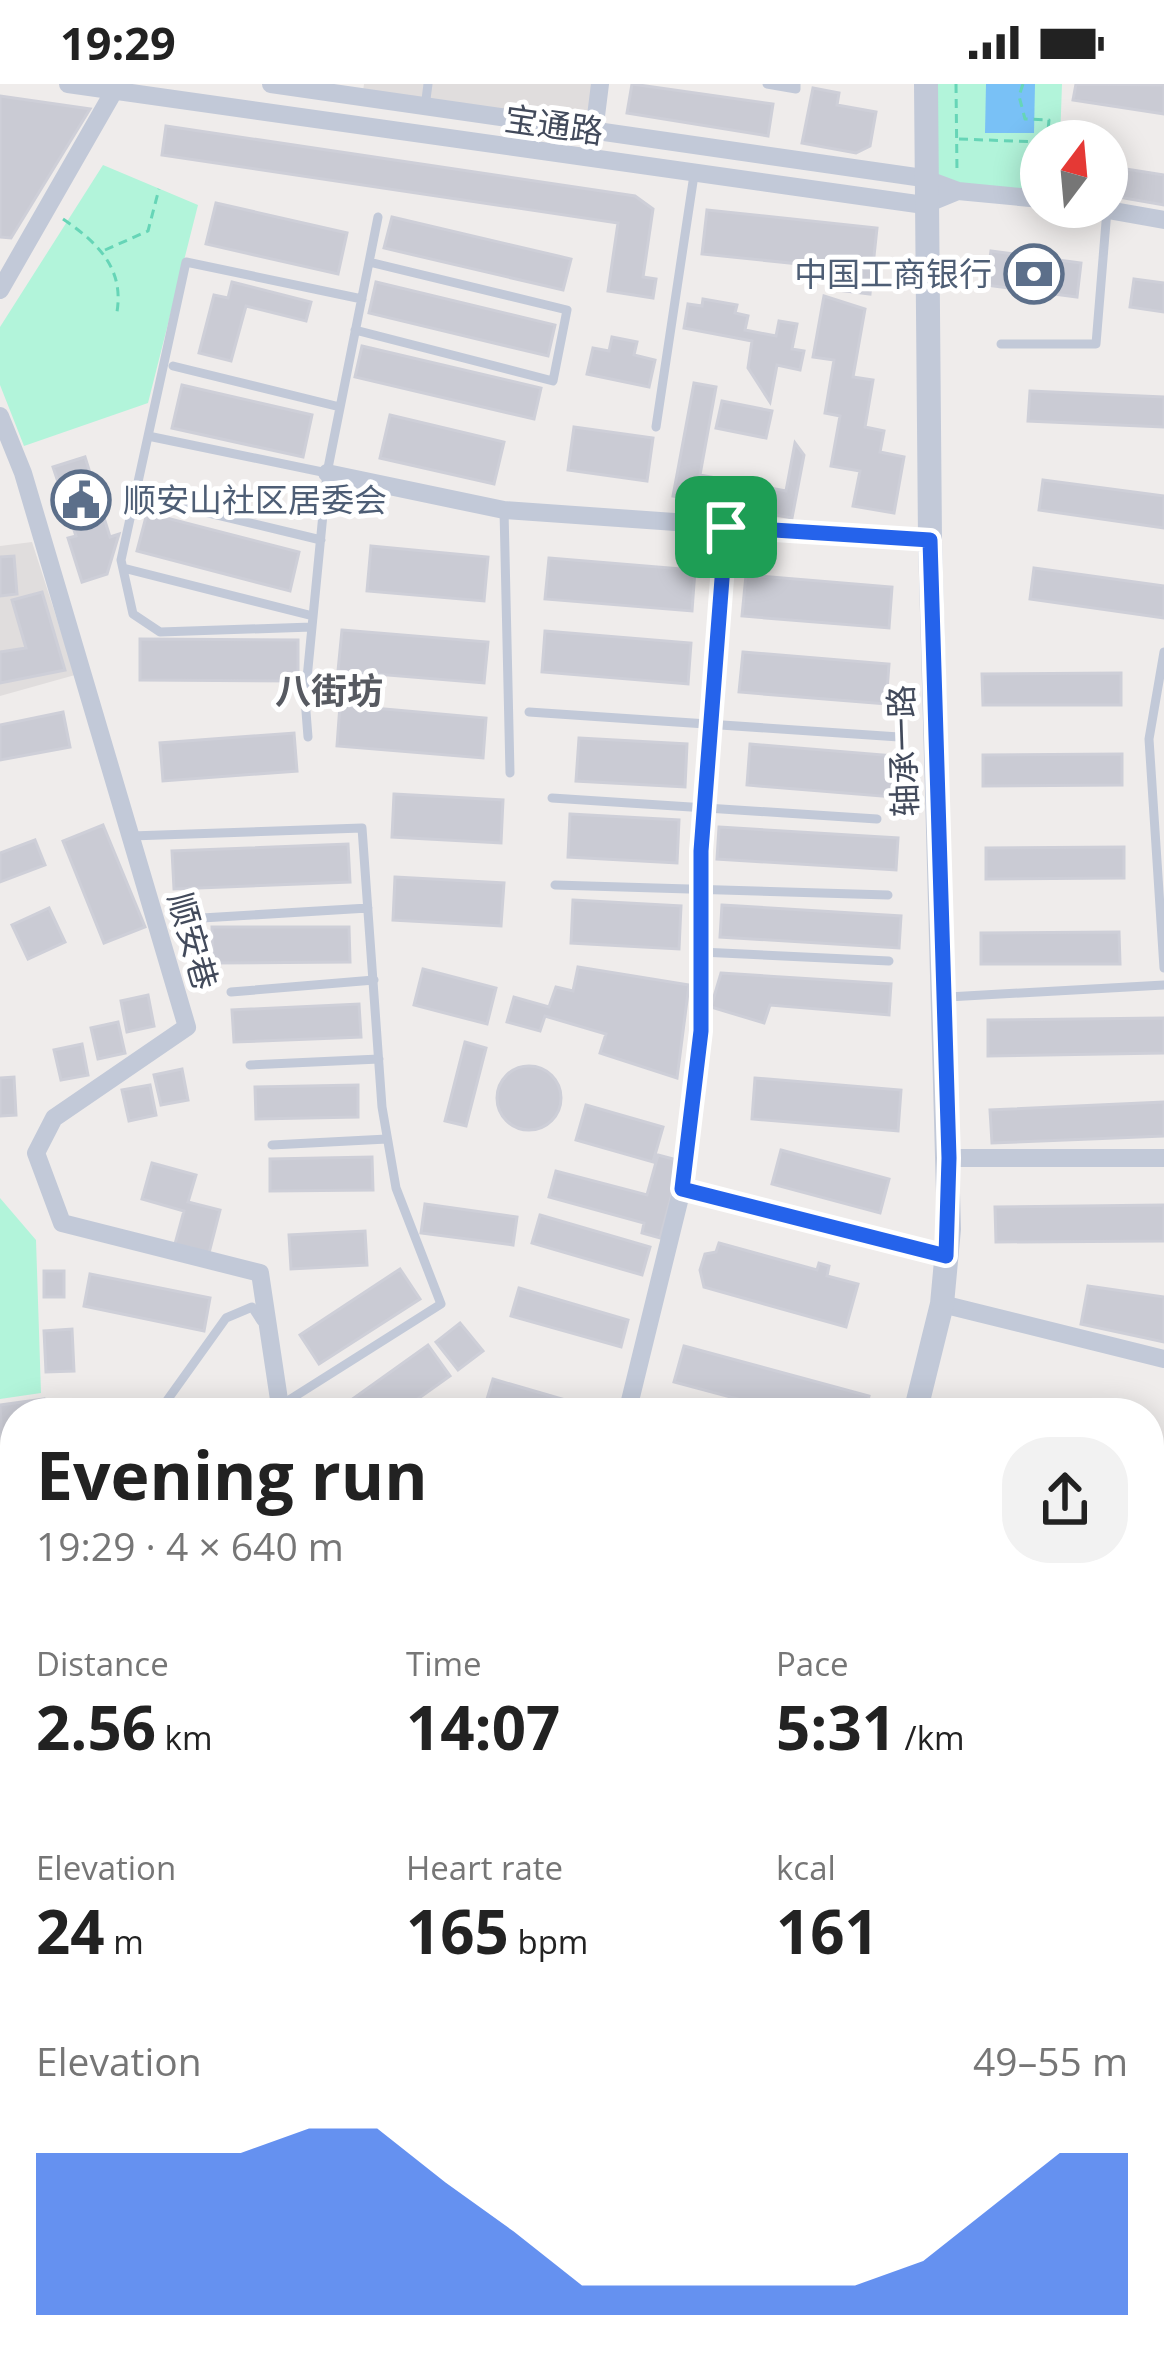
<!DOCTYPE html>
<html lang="en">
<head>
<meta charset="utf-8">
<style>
	:root { --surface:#fff; --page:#f2f2f2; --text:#222; --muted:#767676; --accent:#2563eb }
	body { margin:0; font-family:"Open Sans","Noto Sans SC",sans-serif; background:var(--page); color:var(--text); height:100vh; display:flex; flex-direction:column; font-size:45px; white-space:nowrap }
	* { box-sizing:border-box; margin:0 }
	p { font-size:39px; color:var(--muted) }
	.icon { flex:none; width:66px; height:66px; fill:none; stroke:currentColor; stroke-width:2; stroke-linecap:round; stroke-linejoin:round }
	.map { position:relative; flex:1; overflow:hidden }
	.side { position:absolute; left:0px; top:1314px; width:1164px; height:975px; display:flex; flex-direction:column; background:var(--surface); border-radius:48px 48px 0 0; box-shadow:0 6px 30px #0003 }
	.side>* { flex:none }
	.needle { width:78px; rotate:16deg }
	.fabs { position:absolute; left:1020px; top:36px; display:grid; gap:24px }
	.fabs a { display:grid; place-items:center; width:108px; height:108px; border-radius:50%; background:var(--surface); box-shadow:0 6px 30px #0003; font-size:60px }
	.pin { position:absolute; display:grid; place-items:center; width:102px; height:102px; color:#fff; margin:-51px; border-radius:24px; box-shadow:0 6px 18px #0006 }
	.round { display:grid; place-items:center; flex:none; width:126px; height:126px; border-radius:48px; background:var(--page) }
	.summary { display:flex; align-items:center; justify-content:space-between; height:204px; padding:0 36px }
	h1 { font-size:66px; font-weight:700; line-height:90px }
	.stats { display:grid; grid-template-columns:repeat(3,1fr); gap:18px; height:204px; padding:12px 36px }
	.stats div { display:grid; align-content:center }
	.stats b { font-size:60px; font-weight:700 }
	.stats small { font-size:33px; font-weight:400 }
	.stats p { font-size:33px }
	.chart { height:336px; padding:24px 36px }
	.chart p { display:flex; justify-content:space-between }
	.chart svg { width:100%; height:216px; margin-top:12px; fill:var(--accent); opacity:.7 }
	.status { display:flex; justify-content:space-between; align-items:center; height:84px; padding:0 60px; background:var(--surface); direction:ltr }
	.status svg { height:33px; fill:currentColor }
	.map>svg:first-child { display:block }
	.education { fill:#e0dddd }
	.green { fill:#b2f4da }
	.water { fill:#79c1f6 }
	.building { fill:#cacbd4; stroke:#cecfd8; stroke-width:3 }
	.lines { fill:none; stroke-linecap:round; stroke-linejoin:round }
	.path { stroke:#66d5b7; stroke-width:3; stroke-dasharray:9 6; stroke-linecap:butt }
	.service { stroke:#c2c9d8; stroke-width:9 }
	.minor { stroke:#c2c9d8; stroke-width:18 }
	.tertiary { stroke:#c2c9d8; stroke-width:24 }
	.route-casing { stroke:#fff; stroke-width:24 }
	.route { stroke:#2563eb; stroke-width:15 }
	.labels { text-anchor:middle; stroke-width:10; stroke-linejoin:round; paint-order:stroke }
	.street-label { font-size:33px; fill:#424a5b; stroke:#fff }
	.service-label { font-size:33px; fill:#4e5e75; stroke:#fff; text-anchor:end }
	.neighbourhood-label { font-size:36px; font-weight:bold; fill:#575a61; stroke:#fff }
</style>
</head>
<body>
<div class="status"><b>19:29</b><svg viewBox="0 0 49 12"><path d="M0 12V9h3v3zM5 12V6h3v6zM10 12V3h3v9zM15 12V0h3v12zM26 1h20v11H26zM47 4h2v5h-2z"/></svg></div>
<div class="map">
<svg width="1164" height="2288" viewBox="0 0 1164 2288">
	<rect width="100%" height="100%" fill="#efeceb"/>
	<!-- education -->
	<path class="education" d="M 364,0 L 595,0 L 590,40 L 363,7 Z
		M 32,458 L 75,591 L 0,612 L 0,462 Z"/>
	<!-- green -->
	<path class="green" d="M 926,0 L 1062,0 L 1060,57 L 1041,57 L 1041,115 L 924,94 Z
		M 103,81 L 198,121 L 148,319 L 24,362 L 0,301 L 0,243 Z
		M 0,1114 L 36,1156 L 41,1309 L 0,1315 Z
		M 0,1623 L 15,1650 L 15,2274 L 366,2274 L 362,2288 L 0,2288 Z"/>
	<!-- water -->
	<path class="water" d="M 986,0 L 1035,0 L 1034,49 L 985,49 Z"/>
	<!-- building -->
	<path class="building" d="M 632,0 L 773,20 L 768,52 L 627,29 Z
		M 1076,0 L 1164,1 L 1164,30 L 1073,16 Z
		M 813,4 L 839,9 L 837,21 L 876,28 L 870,62 L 856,69 L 802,59 Z
		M 0,12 L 90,25 L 11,154 L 0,153 Z
		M 166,42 L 635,112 L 653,125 L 643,193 L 656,195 L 653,214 L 608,207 L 618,139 L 162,71 Z
		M 1107,82 L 1164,91 L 1164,121 L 1107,111 Z
		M 216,119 L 347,149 L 338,190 L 206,160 Z
		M 707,126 L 877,144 L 870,210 L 837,206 L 839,184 L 702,170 Z
		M 392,133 L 571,175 L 563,206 L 384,164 Z
		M 991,167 L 1081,179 L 1077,213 L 986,201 Z
		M 1134,195 L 1164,199 L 1164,228 L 1130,223 Z
		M 232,198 L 311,218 L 306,237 L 246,222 L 231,277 L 199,269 L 214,211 L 228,214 Z
		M 376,198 L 555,241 L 548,272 L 369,229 Z
		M 824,212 L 865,225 L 853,293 L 873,296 L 865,343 L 884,347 L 880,368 L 904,373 L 894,429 L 853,422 L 860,387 L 831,382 L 840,332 L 825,329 L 834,276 L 813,273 Z
		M 703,215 L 737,221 L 735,229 L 748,232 L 745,246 L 776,252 L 779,237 L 797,240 L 792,265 L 804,267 L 800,286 L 777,281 L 770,318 L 748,284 L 752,257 L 684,244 L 688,220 L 702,222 Z
		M 612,253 L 637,258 L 634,271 L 655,276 L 649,303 L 587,290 L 593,264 L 609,267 Z
		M 362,262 L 541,304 L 534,335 L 355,293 Z
		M 694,299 L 716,303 L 700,391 L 786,407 L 795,359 L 804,371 L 792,434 L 673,412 Z
		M 182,301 L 312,331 L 303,373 L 172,344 Z
		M 1030,307 L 1164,313 L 1164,343 L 1028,337 Z
		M 722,317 L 772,327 L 766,354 L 716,344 Z
		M 390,331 L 504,358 L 494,400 L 380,374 Z
		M 574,343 L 653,354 L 647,397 L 568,386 Z
		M 85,373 L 110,453 L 119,450 L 107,490 L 82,498 L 68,454 L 76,452 L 53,383 Z
		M 1043,396 L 1164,412 L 1164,444 L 1039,426 Z
		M 147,429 L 299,468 L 290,507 L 137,467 Z
		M 371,462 L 488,473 L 484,517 L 367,507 Z
		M 14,472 L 17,510 L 0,512 L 0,473 Z
		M 549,474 L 695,486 L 692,527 L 545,515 Z
		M 1034,484 L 1164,502 L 1164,534 L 1030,515 Z
		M 746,491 L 892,503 L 889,544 L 742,532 Z
		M 42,508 L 65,586 L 0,599 L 0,568 L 26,564 L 12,516 Z
		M 342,546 L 488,558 L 484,599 L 338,587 Z
		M 545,547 L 691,559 L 688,600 L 542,588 Z
		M 140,555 L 298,556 L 298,597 L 140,596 Z
		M 743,568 L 889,580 L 886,620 L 739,608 Z
		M 1121,589 L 1121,621 L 983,621 L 982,590 Z
		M 340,621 L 486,634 L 483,674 L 337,662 Z
		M 63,628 L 70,663 L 0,676 L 0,641 Z
		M 294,649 L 297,687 L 163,697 L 160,659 Z
		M 579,654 L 687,660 L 685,703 L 576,697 Z
		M 750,660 L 896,672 L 893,713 L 747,701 Z
		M 1122,670 L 1122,701 L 983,702 L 983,671 Z
		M 394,710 L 503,716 L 501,759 L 392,753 Z
		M 570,730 L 679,736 L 677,779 L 568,773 Z
		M 103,741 L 145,843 L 104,859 L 63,757 Z
		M 719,743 L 898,754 L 896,786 L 717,775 Z
		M 35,756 L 45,781 L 0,798 L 0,769 Z
		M 348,760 L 350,798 L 174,805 L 172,767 Z
		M 1124,763 L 1124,794 L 986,795 L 986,764 Z
		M 395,793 L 504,799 L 501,842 L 393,836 Z
		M 573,816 L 681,822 L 679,865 L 571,859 Z
		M 722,821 L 901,832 L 899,864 L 720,853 Z
		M 49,824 L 65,858 L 28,875 L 12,841 Z
		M 212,843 L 349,843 L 350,878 L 213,879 Z
		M 1119,848 L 1120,880 L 981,880 L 981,849 Z
		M 578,883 L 689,901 L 677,994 L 600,969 L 606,950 L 545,932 L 540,947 L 507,938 L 514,913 L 549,923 L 556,903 L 573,907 Z
		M 423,885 L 496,904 L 487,940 L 414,921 Z
		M 721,889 L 891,900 L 889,931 L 770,921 L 764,939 L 711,923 Z
		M 148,911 L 154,942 L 127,948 L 121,917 Z
		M 359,920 L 361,953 L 234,958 L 232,926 Z
		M 1164,934 L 1164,969 L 988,972 L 988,936 Z
		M 118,938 L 125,969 L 98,975 L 91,944 Z
		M 465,958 L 486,964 L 466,1042 L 445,1037 Z
		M 82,960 L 88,991 L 61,996 L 54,966 Z
		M497 1014a32 32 0 1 1 64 0a32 32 0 1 1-64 0Z
		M 182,985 L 188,1016 L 161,1021 L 154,991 Z
		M 14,993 L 16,1031 L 0,1032 L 0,994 Z
		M 755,994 L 901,1006 L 898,1047 L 752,1035 Z
		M 150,1001 L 156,1031 L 129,1037 L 122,1006 Z
		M 358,1001 L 358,1033 L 256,1035 L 255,1003 Z
		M 1164,1018 L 1164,1052 L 992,1059 L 990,1026 Z
		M 586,1021 L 663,1043 L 653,1078 L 576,1056 Z
		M 781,1066 L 889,1095 L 880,1129 L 772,1100 Z
		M 658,1071 L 681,1077 L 660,1154 L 642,1149 L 644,1139 L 549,1113 L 556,1087 L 647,1111 Z
		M 372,1073 L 373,1106 L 270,1107 L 270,1075 Z
		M 152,1079 L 196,1091 L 188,1118 L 220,1126 L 209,1169 L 175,1160 L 184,1127 L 142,1115 Z
		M 425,1120 L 517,1133 L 513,1161 L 421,1149 Z
		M 1164,1121 L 1164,1157 L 996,1158 L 995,1123 Z
		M 540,1131 L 650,1163 L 642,1191 L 532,1159 Z
		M 365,1147 L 367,1181 L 291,1185 L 289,1151 Z
		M 719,1159 L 817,1186 L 819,1179 L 829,1182 L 827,1192 L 858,1200 L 846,1243 L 704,1203 L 700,1186 L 705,1170 L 716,1168 Z
		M 400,1185 L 420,1215 L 319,1280 L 300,1251 Z
		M 44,1187 L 64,1187 L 64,1213 L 44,1213 Z
		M 90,1190 L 210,1214 L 204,1247 L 84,1222 Z
		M 1088,1202 L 1164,1213 L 1164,1258 L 1081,1240 Z
		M 519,1204 L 628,1236 L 621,1263 L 511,1232 Z
		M 460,1239 L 483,1267 L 458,1286 L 436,1258 Z
		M 72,1245 L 74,1287 L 46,1288 L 44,1247 Z
		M 428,1261 L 450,1292 L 398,1329 L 333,1329 Z
		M 684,1262 L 869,1312 L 865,1329 L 790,1329 L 674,1298 Z
		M 493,1295 L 603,1327 L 602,1329 L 508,1329 L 485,1322 Z
		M 44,1315 L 46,1329 L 15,1329 L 15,1354 L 2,1356 L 0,1321 Z
		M 697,2274 L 744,2274 L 794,2288 L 693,2288 Z
		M 866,2274 L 1029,2274 L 1025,2288 L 916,2288 Z"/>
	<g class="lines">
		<!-- path -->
		<path class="path" d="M 956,0 L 957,88
			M 1023,0 L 1019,12 L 1025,35 L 1049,36 L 1047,57
			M 959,55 L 1041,58
			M 63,135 C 100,160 126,187 116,233
			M 105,166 L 148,147 L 159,105"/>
		<!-- service -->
		<path class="service" d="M 767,0 L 796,5 L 796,0
			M 425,23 L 428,0
			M 355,246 L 553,297 L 567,226 L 369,178
			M 1001,260 L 1096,260 L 1107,126
			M 173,282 L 340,323
			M 656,343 L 694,91
			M 148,352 L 327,389
			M 150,415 L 321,456
			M 504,426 L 510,689
			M 123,484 L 313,532
			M 312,543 L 160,548 L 133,530 L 121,476 L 186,178 L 362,215
			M 1164,568 L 1149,655 L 1164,884
			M 529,628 L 899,653
			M 308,653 L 305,615 L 327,389 L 378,133
			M 552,714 L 877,735
			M 131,752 L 362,744 L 382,1023 L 396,1104 L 441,1220 L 278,1323
			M 555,801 L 888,811
			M 202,834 L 368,824
			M 701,868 L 889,877
			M 231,908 L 374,896
			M 948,913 L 1164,901
			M 250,981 L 379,975
			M 272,1061 L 387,1055
			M 158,1329 L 226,1234 L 252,1223 L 261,1237
			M 1149,1382 L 1164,1386"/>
		<!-- minor -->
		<path class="minor" d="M 68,0 L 924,121 L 958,107
			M 271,0 L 923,94 L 958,107 L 1041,115
			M 594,48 L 600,0
			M 1091,123 L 1164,136
			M 0,206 L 118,0
			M 0,332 L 23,389 L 187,943 L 54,1034 L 36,1069 L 62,1139 L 260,1189 L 281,1329
			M 327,389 L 504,426 L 930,456
			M 949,1074 L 1164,1074
			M 682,1105 L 946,1171
			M 942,1220 L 1164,1275
			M 627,1329 L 682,1105 L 701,947 L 701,767 L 726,443
			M 1149,1689 L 1164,1615
			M 1076,2288 L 1077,2274"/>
		<!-- tertiary -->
		<path class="tertiary" d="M 915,1329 L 942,1220 L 949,1145 L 930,456 L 926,0
			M 1149,1454 L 1164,1459
			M 1149,1484 L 1164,1489
			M 1149,1530 L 1164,1535
			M 1149,1560 L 1164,1565
			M 634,2288 L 638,2274"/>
	</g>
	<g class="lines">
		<!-- route casing -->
		<g class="route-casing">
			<path id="route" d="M 726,443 L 930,456 L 949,1074 L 946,1172 L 682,1105 L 701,947 L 701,767 Z"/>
		</g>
		<!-- route -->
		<use href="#route" class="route"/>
	</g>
	<!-- icons -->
	<defs>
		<g id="bank-ring" transform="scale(3)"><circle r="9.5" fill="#fff" stroke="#5c6f8a" stroke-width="1.5"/><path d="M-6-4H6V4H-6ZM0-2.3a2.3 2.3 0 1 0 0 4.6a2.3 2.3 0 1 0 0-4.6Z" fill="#5c6f8a"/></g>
		<g id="civic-ring" transform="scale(3)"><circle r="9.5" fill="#fff" stroke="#5c6f8a" stroke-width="1.5"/><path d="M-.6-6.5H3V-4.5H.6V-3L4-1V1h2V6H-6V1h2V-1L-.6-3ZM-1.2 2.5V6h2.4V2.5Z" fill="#5c6f8a"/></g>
	</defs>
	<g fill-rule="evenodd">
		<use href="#bank-ring" x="1034" y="190"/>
		<use href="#civic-ring" x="81" y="416"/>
	</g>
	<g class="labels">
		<!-- street labels -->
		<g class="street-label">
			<text transform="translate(554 41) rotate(8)" y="12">宝通路</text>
			<text transform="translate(903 667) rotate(-92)" y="12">轴承一路</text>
			<text transform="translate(193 857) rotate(74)" y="12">顺安巷</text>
		</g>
		<!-- service labels -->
		<g class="service-label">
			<text x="992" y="202">中国工商银行</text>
			<text x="123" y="428" text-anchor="start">顺安山社区居委会</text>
		</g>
		<!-- neighbourhood labels -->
		<g class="neighbourhood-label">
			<text x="329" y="620">八街坊</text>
		</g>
	</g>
</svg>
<div class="fabs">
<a><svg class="needle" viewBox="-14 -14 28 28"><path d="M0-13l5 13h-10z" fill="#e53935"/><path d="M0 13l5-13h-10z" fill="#767676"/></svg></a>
</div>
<div class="pin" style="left:726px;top:443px;background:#1e9e55"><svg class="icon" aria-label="arrive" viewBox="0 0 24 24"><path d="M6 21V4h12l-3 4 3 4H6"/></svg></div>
<section class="side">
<div class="summary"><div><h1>Evening run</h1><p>19:29 · 4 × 640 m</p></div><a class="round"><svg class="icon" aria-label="share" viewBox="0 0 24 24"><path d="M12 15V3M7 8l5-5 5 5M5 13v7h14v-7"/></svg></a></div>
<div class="stats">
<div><p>Distance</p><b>2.56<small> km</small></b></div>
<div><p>Time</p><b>14:07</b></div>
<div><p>Pace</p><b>5:31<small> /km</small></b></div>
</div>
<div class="stats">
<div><p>Elevation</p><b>24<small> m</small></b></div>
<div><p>Heart rate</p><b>165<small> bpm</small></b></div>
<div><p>kcal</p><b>161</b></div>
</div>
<div class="chart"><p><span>Elevation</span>49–55 m</p>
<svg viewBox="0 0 160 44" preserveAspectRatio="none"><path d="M0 44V11L10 11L20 11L30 11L40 6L50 6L60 17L70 27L80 38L90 38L100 38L110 38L120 38L130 33L140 22L150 11L160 11V44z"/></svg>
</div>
</section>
</div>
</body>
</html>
